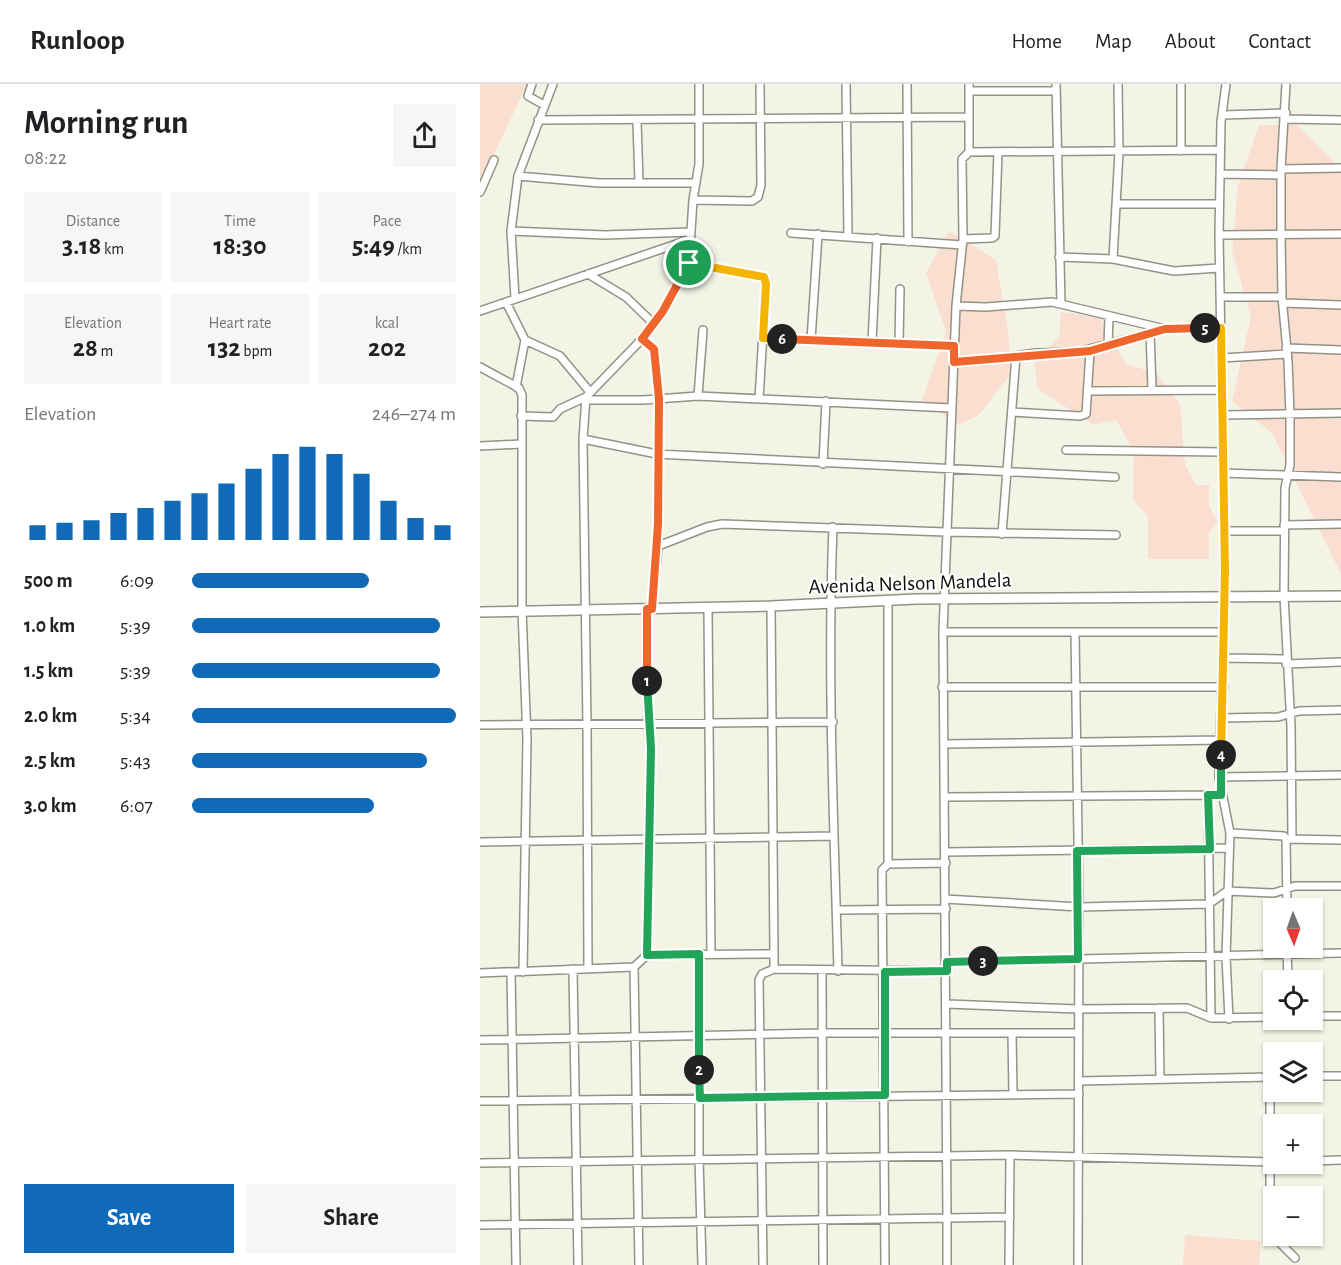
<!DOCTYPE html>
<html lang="en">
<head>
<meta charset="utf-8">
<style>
	:root { --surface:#fff; --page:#f6f6f6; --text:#202124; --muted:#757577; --line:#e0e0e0; --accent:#106ab7 }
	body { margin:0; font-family:"Alegreya Sans",sans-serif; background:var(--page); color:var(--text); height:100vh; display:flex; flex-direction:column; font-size:22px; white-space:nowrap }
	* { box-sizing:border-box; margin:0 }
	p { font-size:20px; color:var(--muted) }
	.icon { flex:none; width:33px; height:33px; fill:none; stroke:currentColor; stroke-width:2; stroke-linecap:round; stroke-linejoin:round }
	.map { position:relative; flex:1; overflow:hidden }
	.side { display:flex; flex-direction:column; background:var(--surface); width:480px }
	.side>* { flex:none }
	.needle { width:39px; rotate:178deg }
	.controls { position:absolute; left:783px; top:814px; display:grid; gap:12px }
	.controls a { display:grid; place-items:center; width:60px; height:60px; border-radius:0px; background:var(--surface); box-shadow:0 2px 4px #0004; font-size:30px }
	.pin { position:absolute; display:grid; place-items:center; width:51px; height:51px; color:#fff; margin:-26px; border:3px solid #fff; border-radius:50%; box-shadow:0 2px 6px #0007 }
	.km { position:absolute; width:30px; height:30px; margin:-15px; border-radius:50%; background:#222; color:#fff; font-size:16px; line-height:30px; text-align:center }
	.round { display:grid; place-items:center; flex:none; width:63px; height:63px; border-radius:0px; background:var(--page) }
	.summary { display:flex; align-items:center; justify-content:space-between; height:102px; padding:0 24px }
	h1 { font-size:33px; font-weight:700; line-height:45px }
	.metrics { display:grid; grid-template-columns:repeat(3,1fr); gap:9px; height:102px; padding:6px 24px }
	.metrics div { display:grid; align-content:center; border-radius:0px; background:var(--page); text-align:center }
	.metrics b { font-size:26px; font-weight:700 }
	.metrics small { font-size:16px; font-weight:400 }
	.metrics p { font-size:16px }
	.chart { height:168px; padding:12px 24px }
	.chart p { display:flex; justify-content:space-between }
	.chart svg { width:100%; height:108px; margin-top:6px; stroke:var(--accent); stroke-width:6 }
	.cta { display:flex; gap:12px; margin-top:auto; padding:12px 24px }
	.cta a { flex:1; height:69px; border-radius:0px; background:var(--accent); color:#fff; font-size:24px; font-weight:700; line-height:69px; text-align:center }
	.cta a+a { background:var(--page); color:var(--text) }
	ul { padding:0 24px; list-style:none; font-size:20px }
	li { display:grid; grid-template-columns:96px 72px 1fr; align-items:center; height:45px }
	li i { height:15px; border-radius:8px; background:var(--accent) }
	header { display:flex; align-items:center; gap:36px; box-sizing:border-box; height:84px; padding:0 30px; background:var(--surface); border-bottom:2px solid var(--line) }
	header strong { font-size:28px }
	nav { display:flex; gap:33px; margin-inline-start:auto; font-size:21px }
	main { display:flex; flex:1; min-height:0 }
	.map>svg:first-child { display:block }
	.green { fill:#faded0 }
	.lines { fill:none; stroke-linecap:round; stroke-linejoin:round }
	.minor-casing { stroke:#929285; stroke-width:10 }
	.tertiary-casing { stroke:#929285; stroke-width:12 }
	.minor { stroke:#fff; stroke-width:7 }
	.tertiary { stroke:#fff; stroke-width:9 }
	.split-1-casing { stroke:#fff; stroke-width:12 }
	.split-2-casing { stroke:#fff; stroke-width:12 }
	.split-3-casing { stroke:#fff; stroke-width:12 }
	.split-4-casing { stroke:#fff; stroke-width:12 }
	.split-5-casing { stroke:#fff; stroke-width:12 }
	.split-6-casing { stroke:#fff; stroke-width:12 }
	.split-7-casing { stroke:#fff; stroke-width:12 }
	.split-1 { stroke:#f0652b; stroke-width:8 }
	.split-2 { stroke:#22a559; stroke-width:8 }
	.split-3 { stroke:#22a559; stroke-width:8 }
	.split-4 { stroke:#22a559; stroke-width:8 }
	.split-5 { stroke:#f5b400; stroke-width:8 }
	.split-6 { stroke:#f0652b; stroke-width:8 }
	.split-7 { stroke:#f5b400; stroke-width:8 }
	.labels { text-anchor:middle; stroke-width:4.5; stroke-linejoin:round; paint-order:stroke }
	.street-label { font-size:21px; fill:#0e0e09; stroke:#fff }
</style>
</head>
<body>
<header>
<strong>Runloop</strong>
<nav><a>Home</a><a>Map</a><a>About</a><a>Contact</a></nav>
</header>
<main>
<section class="side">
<div class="summary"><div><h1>Morning run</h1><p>08:22</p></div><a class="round"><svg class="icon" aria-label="share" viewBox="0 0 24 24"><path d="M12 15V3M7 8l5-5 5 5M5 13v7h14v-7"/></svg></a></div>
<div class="metrics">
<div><p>Distance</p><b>3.18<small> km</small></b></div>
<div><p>Time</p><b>18:30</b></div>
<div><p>Pace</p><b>5:49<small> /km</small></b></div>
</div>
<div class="metrics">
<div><p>Elevation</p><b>28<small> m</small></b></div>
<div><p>Heart rate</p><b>132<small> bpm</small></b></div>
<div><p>kcal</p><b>202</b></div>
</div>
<div class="chart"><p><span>Elevation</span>246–274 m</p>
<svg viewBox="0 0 160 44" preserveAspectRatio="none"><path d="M5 44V38M15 44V37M25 44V36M35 44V33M45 44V31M55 44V28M65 44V25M75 44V21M85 44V15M95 44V9M105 44V6M115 44V9M125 44V17M135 44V28M145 44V35M155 44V38"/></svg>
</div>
<ul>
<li><b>500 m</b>6:09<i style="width:67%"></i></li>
<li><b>1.0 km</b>5:39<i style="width:94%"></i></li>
<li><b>1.5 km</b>5:39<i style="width:94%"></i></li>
<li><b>2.0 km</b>5:34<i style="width:100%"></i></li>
<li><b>2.5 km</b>5:43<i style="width:89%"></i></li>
<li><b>3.0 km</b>6:07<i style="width:69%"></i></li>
</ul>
<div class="cta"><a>Save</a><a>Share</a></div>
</section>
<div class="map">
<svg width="861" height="1181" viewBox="0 0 861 1181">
	<rect width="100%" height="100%" fill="#f4f4e6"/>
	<!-- green -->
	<path class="green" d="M 0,0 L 47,0 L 0,100 Z
		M 779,41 L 817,41 L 861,85 L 861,490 L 792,349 L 752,317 L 771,233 L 752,167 L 758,102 Z
		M 469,147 L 516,176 L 529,253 L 530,290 L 499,331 L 479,341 L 442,316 L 466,248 L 446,189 Z
		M 581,228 L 620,234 L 646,280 L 676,289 L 700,320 L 705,381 L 716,401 L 729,401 L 729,422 L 738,438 L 729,449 L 729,475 L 668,475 L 668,432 L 653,416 L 654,367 L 636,336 L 613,341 L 558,305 L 554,278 L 579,253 Z
		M 705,1151 L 781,1157 L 779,1181 L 703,1181 Z"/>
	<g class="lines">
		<!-- minor casing -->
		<g class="minor-casing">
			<path id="minor" d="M 52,0 L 48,12 L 64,21
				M 366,0 L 368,151
				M 427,0 L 428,158
				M 576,0 L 581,220
				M 701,0 L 701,67
				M 746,0 L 741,38 L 739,151 L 745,486 L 739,693 L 750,749 L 746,873 L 749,935
				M 806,0 L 801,85 L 801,151 L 802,213 L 808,277 L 810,330 L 810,381 L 805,404 L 804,512 L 811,642 L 812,755
				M 489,7 L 576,7
				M 742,31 L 806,29
				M 805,35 L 861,36
				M 58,36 L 489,33
				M 157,37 L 159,99
				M 489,68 L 740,66
				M 801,85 L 861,84
				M 740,90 L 801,91
				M 38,92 L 119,99 L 216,99
				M 0,108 L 14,76
				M 213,116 L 272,117 L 278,113 L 281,101 L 280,0
				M 638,120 L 739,120
				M 31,147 L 125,151 L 211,148
				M 311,149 L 482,161
				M 739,151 L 861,150
				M 483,155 L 512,154 L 515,152 L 518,68
				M 579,173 L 633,175 L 694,187 L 739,184
				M 633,175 L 639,68 L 638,0
				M 209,179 L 284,193 L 286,200 L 279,315
				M 108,190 L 146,213 L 174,240
				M 740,213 L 802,213
				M 35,214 L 31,147 L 38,92 L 73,0
				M 26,218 L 45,256 L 36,303
				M 803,219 L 861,221
				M 476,222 L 506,223 L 572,218 L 685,245
				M 0,227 L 211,155
				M 670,247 L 672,305
				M 283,254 L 474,262
				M 162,255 L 174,265 L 179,316 L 178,462
				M 45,256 L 80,272 L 110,308
				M 331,256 L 338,150
				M 392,258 L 397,154
				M 419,260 L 420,205
				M 628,262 L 629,232
				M 806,264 L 861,266
				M 741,274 L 807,270
				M 474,277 L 500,277 L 556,269 L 598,268 L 685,245 L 740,244
				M 0,283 L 39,304 L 42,311 L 42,526 L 47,655 L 43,888
				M 610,307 L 742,306
				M 218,312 L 223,246
				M 106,313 L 103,355 L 107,642 L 108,884
				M 105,316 L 163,316 L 218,312 L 471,324
				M 533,328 L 600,332 L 606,330 L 610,267
				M 743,331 L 861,329
				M 41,332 L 73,333 L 80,325 L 106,313 L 162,255 L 183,227 L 209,179 L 213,116 L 219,80 L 219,0
				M 103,355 L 177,370 L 635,393
				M 0,362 L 41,360
				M 586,366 L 743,368
				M 343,380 L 346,317
				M 744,389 L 861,393
				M 804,441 L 861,440
				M 353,443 C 347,591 354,739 358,887
				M 744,447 L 804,447
				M 522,450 L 536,272
				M 228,524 L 231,870
				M 167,525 L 168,640 L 171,665 L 167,871
				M 172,525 L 178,462 L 227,443 L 242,440 L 466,448 L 636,451
				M 463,548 L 744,548
				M 595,548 L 599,823 L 598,1181
				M 744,574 L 805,575
				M 806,580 L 861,578
				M 462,603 L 744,603
				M 742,634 L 798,633 L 819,627 L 861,626
				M 0,641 L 353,638
				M 464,660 L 742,656
				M 739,693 L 861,691
				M 728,711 L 731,934
				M 466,713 L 741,711
				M 750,749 L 804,752 L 806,755 L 861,756
				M 806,755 L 807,825
				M 0,758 L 354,752
				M 466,768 L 747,764
				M 408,780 L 408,517
				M 465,815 L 599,823 L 729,820 L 747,807 L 794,809 L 815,802 L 861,802
				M 357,826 L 466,825
				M 807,864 L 808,897
				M 219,870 L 219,1074 L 222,1181
				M 294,870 L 294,885 L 467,887
				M 467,878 L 861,869
				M 154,883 L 159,1181
				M 93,885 L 98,1181
				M 342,886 L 343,1181
				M 31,888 L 36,1181
				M 0,889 L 154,883 L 167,871 L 294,870 L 291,522
				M 467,920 L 598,925 L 707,924 L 731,934 L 794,933
				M 679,924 L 680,995
				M 832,932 L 861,932
				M 532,949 L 533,1010
				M 0,956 L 342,949 L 598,949
				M 832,992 L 861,992
				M 790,993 L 790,1115 L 794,1133
				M 599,997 L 794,993
				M 0,1017 L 599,1010
				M 832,1077 L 861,1076
				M 0,1079 L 530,1071 L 794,1078
				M 0,1141 L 467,1134 L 463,548 L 476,222 L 483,155 L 482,75 L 489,68 L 489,0
				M 797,1152 L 799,1158 L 815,1174
				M 283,1181 L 279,896 L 282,890 L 294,885
				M 405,1181 L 402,786 L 408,780 L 466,779
				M 467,1181 L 467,1134 L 530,1133
				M 529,1181 L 530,1071"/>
		</g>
		<!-- tertiary casing -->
		<g class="tertiary-casing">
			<path id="tertiary" d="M 0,528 L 291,522 L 436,515 L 861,512"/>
		</g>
		<!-- minor -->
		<use href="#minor" class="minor"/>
		<!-- tertiary -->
		<use href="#tertiary" class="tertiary"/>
	</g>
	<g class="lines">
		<!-- split-1 casing -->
		<g class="split-1-casing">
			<path id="split-1" d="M 167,597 L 167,525 L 172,525 L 178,440 L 179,315 L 174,265 L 162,255 L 183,227 L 209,179"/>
		</g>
		<!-- split-2 casing -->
		<g class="split-2-casing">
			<path id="split-2" d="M 167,597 L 171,665 L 167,871 L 219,870 L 219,986"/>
		</g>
		<!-- split-3 casing -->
		<g class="split-3-casing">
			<path id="split-3" d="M 219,986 L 220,1014 L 405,1011 L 405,888 L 467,887 L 467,878 L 503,877"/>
		</g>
		<!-- split-4 casing -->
		<g class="split-4-casing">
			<path id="split-4" d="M 503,877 L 598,875 L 597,767 L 730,765 L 728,711 L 741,711 L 741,671"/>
		</g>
		<!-- split-5 casing -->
		<g class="split-5-casing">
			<path id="split-5" d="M 725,244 L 741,244 L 745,486 L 741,671"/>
		</g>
		<!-- split-6 casing -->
		<g class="split-6-casing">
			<path id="split-6" d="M 302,255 L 474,262 L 474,278 L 610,267 L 685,245 L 725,244"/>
		</g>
		<!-- split-7 casing -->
		<g class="split-7-casing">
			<path id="split-7" d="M 209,179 L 284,193 L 286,200 L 283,254 L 302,255"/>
		</g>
		<!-- split-1 -->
		<use href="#split-1" class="split-1"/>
		<!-- split-2 -->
		<use href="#split-2" class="split-2"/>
		<!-- split-3 -->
		<use href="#split-3" class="split-3"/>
		<!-- split-4 -->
		<use href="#split-4" class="split-4"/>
		<!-- split-5 -->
		<use href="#split-5" class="split-5"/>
		<!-- split-6 -->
		<use href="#split-6" class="split-6"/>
		<!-- split-7 -->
		<use href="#split-7" class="split-7"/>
	</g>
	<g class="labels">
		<!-- street labels -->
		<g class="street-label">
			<text transform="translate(430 499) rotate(-2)" y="7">Avenida Nelson Mandela</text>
		</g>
	</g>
</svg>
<div class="controls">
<a><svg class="needle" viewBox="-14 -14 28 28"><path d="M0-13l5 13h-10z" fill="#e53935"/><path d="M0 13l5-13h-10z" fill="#757577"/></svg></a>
<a><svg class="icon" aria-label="locate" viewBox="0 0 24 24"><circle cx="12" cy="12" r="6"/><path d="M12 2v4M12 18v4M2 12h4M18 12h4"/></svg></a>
<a><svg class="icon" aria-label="layers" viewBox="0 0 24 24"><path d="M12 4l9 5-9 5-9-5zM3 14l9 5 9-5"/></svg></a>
<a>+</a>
<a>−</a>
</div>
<div class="pin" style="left:209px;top:179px;background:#1e9e55"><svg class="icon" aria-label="arrive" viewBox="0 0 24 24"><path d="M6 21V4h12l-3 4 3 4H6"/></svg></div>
<b class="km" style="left:167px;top:597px">1</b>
<b class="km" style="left:219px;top:986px">2</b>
<b class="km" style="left:503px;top:877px">3</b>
<b class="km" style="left:741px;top:671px">4</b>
<b class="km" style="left:725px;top:244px">5</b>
<b class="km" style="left:302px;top:255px">6</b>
</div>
</main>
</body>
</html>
